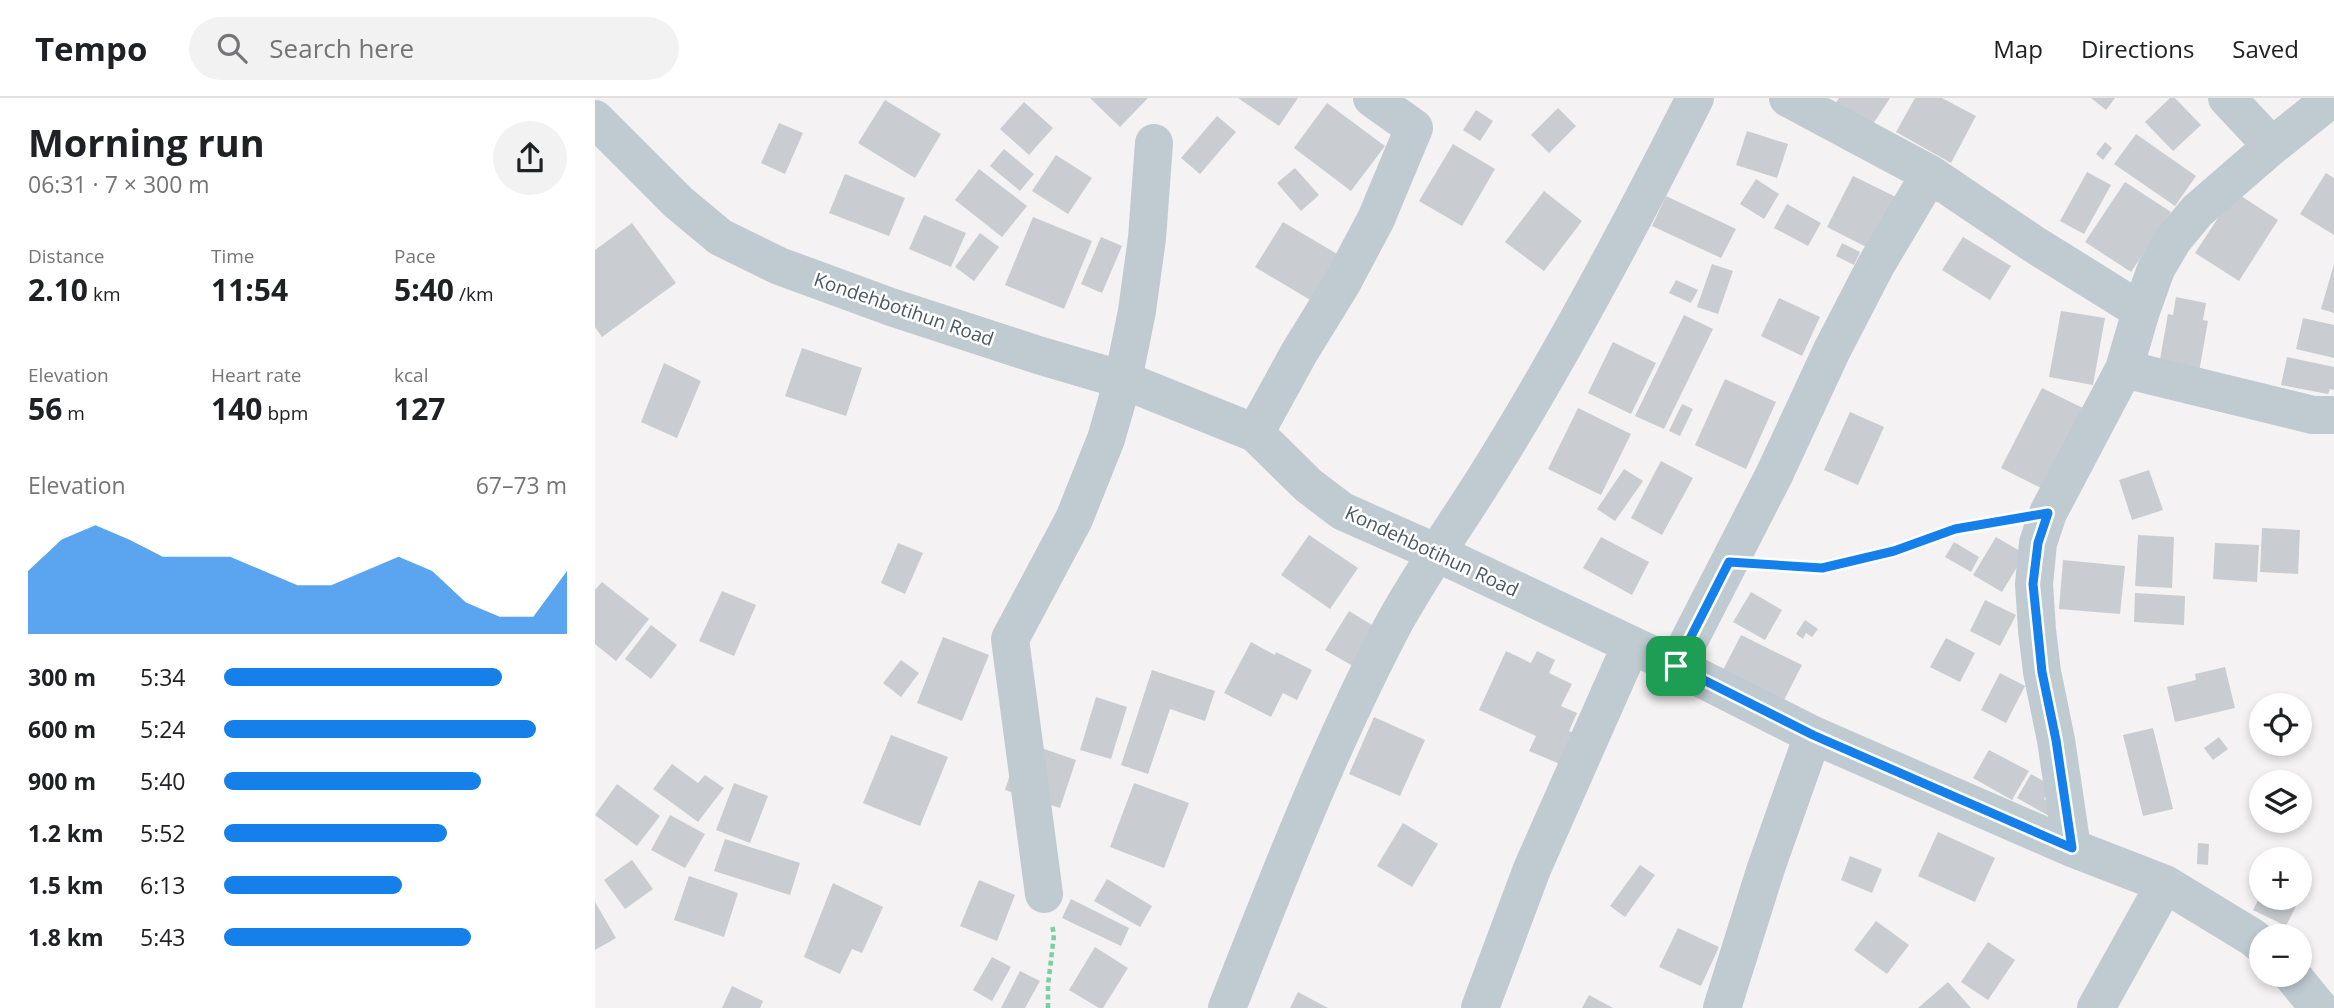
<!DOCTYPE html>
<html lang="en">
<head>
<meta charset="utf-8">
<style>
	:root { --surface:#fff; --page:#f2f2f2; --text:#202124; --muted:#757577; --line:#e0e0e0; --accent:#1680ea }
	body { margin:0; font-family:"Open Sans",sans-serif; background:var(--page); color:var(--text); height:100vh; display:flex; flex-direction:column; font-size:26px; white-space:nowrap }
	* { box-sizing:border-box; margin:0 }
	p { font-size:23px; color:var(--muted) }
	.icon { flex:none; width:38px; height:38px; fill:none; stroke:currentColor; stroke-width:2; stroke-linecap:round; stroke-linejoin:round }
	.map { position:relative; flex:1; overflow:hidden }
	.drawer { display:flex; flex-direction:column; background:var(--surface); width:595px }
	.drawer>* { flex:none }
	.buttons { position:absolute; left:1654px; top:595px; display:grid; gap:14px }
	.buttons a { display:grid; place-items:center; width:63px; height:63px; border-radius:50%; background:var(--surface); box-shadow:0 4px 10px #0003; font-size:35px }
	.pin { position:absolute; display:grid; place-items:center; width:60px; height:60px; color:#fff; margin:-30px; border-radius:14px; box-shadow:0 4px 10px #0006 }
	.round { display:grid; place-items:center; flex:none; width:74px; height:74px; border-radius:37px; background:var(--page) }
	.overview { display:flex; align-items:center; justify-content:space-between; height:119px; padding:0 28px }
	h1 { font-size:38px; font-weight:700; line-height:52px }
	.figures { display:grid; grid-template-columns:repeat(3,1fr); gap:10px; height:119px; padding:7px 28px }
	.figures div { display:grid; align-content:center }
	.figures b { font-size:30px; font-weight:700 }
	.figures small { font-size:19px; font-weight:400 }
	.figures p { font-size:19px }
	.chart { height:196px; padding:14px 28px }
	.chart p { display:flex; justify-content:space-between }
	.chart svg { width:100%; height:126px; margin-top:7px; fill:var(--accent); opacity:.7 }
	ul { padding:0 28px; list-style:none; font-size:23px }
	li { display:grid; grid-template-columns:112px 84px 1fr; align-items:center; height:52px }
	li i { height:18px; border-radius:9px; background:var(--accent) }
	header { display:flex; align-items:center; gap:42px; box-sizing:border-box; height:98px; padding:0 35px; background:var(--surface); border-bottom:2px solid var(--line) }
	header strong { font-size:33px }
	nav { display:flex; gap:38px; margin-inline-start:auto; font-size:24px }
	.search { width:490px; height:63px; background:var(--page); display:flex; align-items:center; gap:18px; box-sizing:border-box; padding:0 24px; border-radius:38px; color:var(--muted); font-size:26px }
	main { display:flex; flex:1; min-height:0 }
	.map>svg:first-child { display:block }
	.building { fill:#c9cdd1 }
	.lines { fill:none; stroke-linecap:round; stroke-linejoin:round }
	.path { stroke:#78d09f; stroke-width:4.5; stroke-dasharray:5 3.5; stroke-linecap:butt }
	.minor { stroke:#c0cad1; stroke-width:38 }
	.route-casing { stroke:#fff; stroke-width:14 }
	.route { stroke:#1680ea; stroke-width:9 }
	.labels { text-anchor:middle; stroke-width:5; stroke-linejoin:round; paint-order:stroke }
	.street-label { font-size:19px; fill:#495760; stroke:#fff }
</style>
</head>
<body>
<header>
<strong>Tempo</strong>
<div class="search"><svg class="icon" aria-label="search" viewBox="0 0 24 24"><circle cx="10" cy="10" r="6"/><path d="M15 15l6 6"/></svg>Search here</div>
<nav><a>Map</a><a>Directions</a><a>Saved</a></nav>
</header>
<main>
<section class="drawer">
<div class="overview"><div><h1>Morning run</h1><p>06:31 · 7 × 300 m</p></div><a class="round"><svg class="icon" aria-label="share" viewBox="0 0 24 24"><path d="M12 15V3M7 8l5-5 5 5M5 13v7h14v-7"/></svg></a></div>
<div class="figures">
<div><p>Distance</p><b>2.10<small> km</small></b></div>
<div><p>Time</p><b>11:54</b></div>
<div><p>Pace</p><b>5:40<small> /km</small></b></div>
</div>
<div class="figures">
<div><p>Elevation</p><b>56<small> m</small></b></div>
<div><p>Heart rate</p><b>140<small> bpm</small></b></div>
<div><p>kcal</p><b>127</b></div>
</div>
<div class="chart"><p><span>Elevation</span>67–73 m</p>
<svg viewBox="0 0 160 44" preserveAspectRatio="none"><path d="M0 44V22L10 11L20 6L30 11L40 17L50 17L60 17L70 22L80 27L90 27L100 22L110 17L120 22L130 33L140 38L150 38L160 22V44z"/></svg>
</div>
<ul>
<li><b>300 m</b>5:34<i style="width:81%"></i></li>
<li><b>600 m</b>5:24<i style="width:91%"></i></li>
<li><b>900 m</b>5:40<i style="width:75%"></i></li>
<li><b>1.2 km</b>5:52<i style="width:65%"></i></li>
<li><b>1.5 km</b>6:13<i style="width:52%"></i></li>
<li><b>1.8 km</b>5:43<i style="width:72%"></i></li>
</ul>
</section>
<div class="map">
<svg width="1739" height="910" viewBox="0 0 1739 910">
	<rect width="100%" height="100%" fill="#f4f2f2"/>
	<!-- building -->
	<path class="building" d="M 495,0 L 553,0 L 525,29 Z
		M 643,0 L 703,0 L 684,28 Z
		M 1244,0 L 1295,0 L 1276,29 L 1240,6 Z
		M 1320,0 L 1347,0 L 1381,18 L 1356,65 L 1301,34 Z
		M 1496,0 L 1520,0 L 1511,12 Z
		M 1575,0 L 1580,0 L 1606,27 L 1578,53 L 1550,24 Z
		M 290,2 L 346,36 L 320,80 L 263,45 Z
		M 429,4 L 458,30 L 434,57 L 405,31 Z
		M 732,5 L 790,48 L 756,93 L 699,50 Z
		M 963,10 L 981,28 L 954,55 L 936,37 Z
		M 881,12 L 898,23 L 885,43 L 868,32 Z
		M 622,18 L 641,34 L 605,76 L 586,60 Z
		M 184,25 L 208,35 L 190,76 L 166,65 Z
		M 1152,33 L 1193,46 L 1182,80 L 1141,67 Z
		M 1541,36 L 1601,78 L 1580,108 L 1519,66 Z
		M 1510,44 L 1517,50 L 1508,62 L 1501,56 Z
		M 858,46 L 900,71 L 867,128 L 824,103 Z
		M 409,51 L 439,76 L 425,93 L 395,68 Z
		M 461,57 L 497,80 L 473,116 L 437,93 Z
		M 700,70 L 724,97 L 706,113 L 682,85 Z
		M 384,71 L 432,108 L 407,139 L 360,102 Z
		M 1492,74 L 1516,87 L 1489,136 L 1465,123 Z
		M 1731,75 L 1739,80 L 1739,137 L 1705,116 Z
		M 250,76 L 310,100 L 294,138 L 234,115 Z
		M 1258,78 L 1303,100 L 1277,152 L 1232,129 Z
		M 1161,81 L 1184,96 L 1169,121 L 1145,106 Z
		M 1530,84 L 1576,114 L 1536,174 L 1490,144 Z
		M 949,93 L 987,123 L 949,173 L 910,144 Z
		M 1640,94 L 1683,122 L 1644,183 L 1600,155 Z
		M 1071,98 L 1141,131 L 1126,160 L 1057,128 Z
		M 1192,106 L 1226,125 L 1213,148 L 1179,130 Z
		M 329,117 L 371,135 L 356,169 L 314,151 Z
		M 438,119 L 497,143 L 469,211 L 410,187 Z
		M 688,124 L 749,160 L 722,206 L 660,169 Z
		M 37,125 L 81,185 L 7,239 L 0,229 L 0,152 Z
		M 385,135 L 404,149 L 379,183 L 360,169 Z
		M 506,139 L 527,148 L 507,195 L 486,186 Z
		M 1368,139 L 1416,168 L 1395,202 L 1347,172 Z
		M 1247,145 L 1265,154 L 1259,167 L 1241,158 Z
		M 1117,166 L 1138,173 L 1123,216 L 1102,209 Z
		M 1739,166 L 1739,215 L 1726,211 Z
		M 1081,182 L 1103,192 L 1096,205 L 1074,195 Z
		M 1581,199 L 1611,205 L 1608,222 L 1613,223 L 1604,274 L 1564,267 L 1573,216 L 1578,217 Z
		M 1184,200 L 1225,219 L 1207,258 L 1166,238 Z
		M 1466,213 L 1510,220 L 1498,287 L 1454,279 Z
		M 1089,217 L 1118,231 L 1069,331 L 1040,318 Z
		M 1708,220 L 1739,227 L 1739,260 L 1701,251 Z
		M 1018,244 L 1061,265 L 1036,316 L 993,295 Z
		M 207,250 L 267,270 L 251,318 L 190,298 Z
		M 1692,259 L 1739,269 L 1739,292 L 1735,291 L 1733,296 L 1686,287 Z
		M 69,265 L 106,283 L 82,340 L 46,324 Z
		M 1130,281 L 1181,304 L 1151,371 L 1100,347 Z
		M 1447,290 L 1490,311 L 1450,392 L 1406,370 Z
		M 1087,306 L 1098,311 L 1085,338 L 1074,333 Z
		M 983,310 L 1036,336 L 1006,397 L 953,371 Z
		M 1255,314 L 1289,329 L 1263,387 L 1229,372 Z
		M 1066,363 L 1098,380 L 1067,437 L 1036,420 Z
		M 1029,371 L 1048,383 L 1020,423 L 1002,411 Z
		M 1554,372 L 1568,412 L 1537,422 L 1524,382 Z
		M 1667,430 L 1705,432 L 1703,476 L 1665,474 Z
		M 714,437 L 763,470 L 735,511 L 686,477 Z
		M 1543,437 L 1579,439 L 1577,490 L 1540,488 Z
		M 1006,439 L 1054,464 L 1037,497 L 988,470 Z
		M 1401,439 L 1430,456 L 1407,494 L 1378,477 Z
		M 1359,444 L 1384,459 L 1376,474 L 1350,459 Z
		M 303,445 L 328,455 L 310,496 L 286,485 Z
		M 1620,445 L 1664,447 L 1662,484 L 1618,481 Z
		M 1468,462 L 1530,468 L 1525,516 L 1464,511 Z
		M 7,484 L 54,521 L 21,563 L 0,546 L 0,492 Z
		M 127,493 L 161,507 L 139,558 L 104,543 Z
		M 1156,494 L 1187,512 L 1170,542 L 1138,524 Z
		M 1540,495 L 1590,498 L 1589,527 L 1539,524 Z
		M 1390,502 L 1421,517 L 1405,548 L 1375,533 Z
		M 754,513 L 782,530 L 758,568 L 730,552 Z
		M 1210,522 L 1223,531 L 1217,539 L 1211,535 L 1208,541 L 1201,536 Z
		M 56,527 L 82,547 L 56,581 L 30,561 Z
		M 1146,537 L 1207,567 L 1188,604 L 1127,574 Z
		M 348,539 L 394,557 L 367,623 L 322,605 Z
		M 1351,540 L 1380,555 L 1365,584 L 1335,569 Z
		M 656,544 L 680,557 L 681,554 L 717,572 L 702,602 L 688,595 L 676,619 L 629,595 Z
		M 911,553 L 936,565 L 942,553 L 960,562 L 954,575 L 977,586 L 966,608 L 982,615 L 974,633 L 979,635 L 965,666 L 934,653 L 941,638 L 884,612 Z
		M 306,562 L 324,575 L 306,599 L 288,585 Z
		M 1630,569 L 1640,610 L 1580,624 L 1572,589 L 1601,582 L 1600,576 Z
		M 557,572 L 620,593 L 610,623 L 575,611 L 553,676 L 526,667 Z
		M 1405,575 L 1430,588 L 1411,625 L 1386,612 Z
		M 501,599 L 532,609 L 516,661 L 485,652 Z
		M 779,619 L 830,642 L 805,698 L 754,676 Z
		M 1558,630 L 1578,711 L 1548,718 L 1528,637 Z
		M 296,637 L 353,659 L 325,728 L 268,705 Z
		M 1624,639 L 1633,651 L 1618,662 L 1609,650 Z
		M 426,643 L 481,662 L 465,710 L 410,692 Z
		M 1394,652 L 1434,673 L 1417,702 L 1378,680 Z
		M 77,666 L 103,685 L 110,677 L 129,690 L 103,724 L 58,691 Z
		M 1436,676 L 1457,688 L 1449,701 L 1460,707 L 1454,718 L 1422,700 Z
		M 139,685 L 173,698 L 155,745 L 121,732 Z
		M 539,685 L 594,705 L 569,770 L 515,749 Z
		M 22,686 L 65,718 L 42,748 L 0,717 Z
		M 75,717 L 110,736 L 90,770 L 56,752 Z
		M 808,725 L 843,746 L 817,789 L 782,768 Z
		M 1343,734 L 1400,760 L 1380,804 L 1323,778 Z
		M 130,741 L 205,765 L 195,797 L 119,773 Z
		M 1603,745 L 1614,746 L 1613,767 L 1602,766 Z
		M 1255,758 L 1287,771 L 1277,795 L 1246,782 Z
		M 37,762 L 58,791 L 30,811 L 9,782 Z
		M 1045,767 L 1060,777 L 1030,819 L 1015,808 Z
		M 94,778 L 143,795 L 129,839 L 79,822 Z
		M 512,781 L 557,808 L 545,829 L 499,803 Z
		M 384,782 L 420,797 L 402,843 L 365,828 Z
		M 238,785 L 288,809 L 267,855 L 257,851 L 245,876 L 209,859 Z
		M 1666,796 L 1666,800 L 1705,800 L 1691,828 L 1658,812 Z
		M 476,801 L 534,830 L 526,848 L 467,820 Z
		M 0,804 L 21,840 L 0,852 Z
		M 1281,823 L 1314,847 L 1292,876 L 1259,852 Z
		M 1083,830 L 1124,849 L 1106,888 L 1064,869 Z
		M 1393,844 L 1420,862 L 1393,902 L 1366,884 Z
		M 500,849 L 533,870 L 508,910 L 504,910 L 474,892 Z
		M 397,859 L 416,869 L 397,903 L 378,892 Z
		M 425,873 L 445,883 L 430,910 L 406,910 Z
		M 1353,884 L 1376,910 L 1323,910 Z
		M 137,888 L 168,903 L 165,910 L 127,910 Z
		M 703,894 L 733,910 L 695,910 Z
		M 994,897 L 1018,910 L 987,910 Z"/>
	<g class="lines">
		<!-- path -->
		<path class="path" d="M 1168,466 L 1227,470 L 1299,453 L 1360,431 L 1418,421
			M 453,910 L 453,887 L 459,837 L 457,827"/>
		<!-- minor -->
		<path class="minor" d="M 1193,0 L 1335,76 L 1437,145 L 1546,213
			M 1632,0 L 1677,48
			M 0,21 L 83,104 L 125,139 L 184,168 L 296,209 L 443,257 L 528,282 L 660,335 L 713,387 L 747,413 L 842,455 L 1081,568 L 1218,637 L 1477,750 L 1570,786 L 1657,839 L 1666,846
			M 1529,271 L 1718,317 L 1739,317
			M 660,335 L 704,255 L 747,185 L 781,121 L 819,30 L 777,0
			M 1081,568 L 1179,377 L 1237,252 L 1281,167 L 1335,76
			M 1477,750 L 1461,642 L 1447,574 L 1442,532 L 1439,486 L 1443,445 L 1453,415 L 1529,271 L 1546,213 L 1561,171 L 1578,142 L 1602,113 L 1677,48 L 1737,0
			M 449,796 L 415,541 L 479,421 L 511,341 L 528,282 L 542,213 L 552,140 L 559,45
			M 1697,877 L 1724,910
			M 632,910 C 683,781 733,651 798,527 C 829,470 868,417 902,361 C 974,244 1038,123 1100,0
			M 885,910 L 937,771 L 1036,547
			M 1127,910 L 1171,770 L 1218,637
			M 1501,910 L 1570,786"/>
	</g>
	<g class="lines">
		<!-- route casing -->
		<g class="route-casing">
			<path id="route" d="M 1453,415 L 1443,445 L 1438,486 L 1447,574 L 1461,642 L 1477,750 L 1218,637 L 1081,568 L 1134,464 L 1227,470 L 1299,453 L 1360,431 Z"/>
		</g>
		<!-- route -->
		<use href="#route" class="route"/>
	</g>
	<g class="labels">
		<!-- street labels -->
		<g class="street-label">
			<text transform="translate(309 211) rotate(19)" y="7">Kondehbotihun Road</text>
			<text transform="translate(837 453) rotate(25)" y="7">Kondehbotihun Road</text>
		</g>
	</g>
</svg>
<div class="buttons">
<a><svg class="icon" aria-label="locate" viewBox="0 0 24 24"><circle cx="12" cy="12" r="6"/><path d="M12 2v4M12 18v4M2 12h4M18 12h4"/></svg></a>
<a><svg class="icon" aria-label="layers" viewBox="0 0 24 24"><path d="M12 4l9 5-9 5-9-5zM3 14l9 5 9-5"/></svg></a>
<a>+</a>
<a>−</a>
</div>
<div class="pin" style="left:1081px;top:568px;background:#1e9e55"><svg class="icon" aria-label="arrive" viewBox="0 0 24 24"><path d="M6 21V4h12l-3 4 3 4H6"/></svg></div>
</div>
</main>
</body>
</html>
